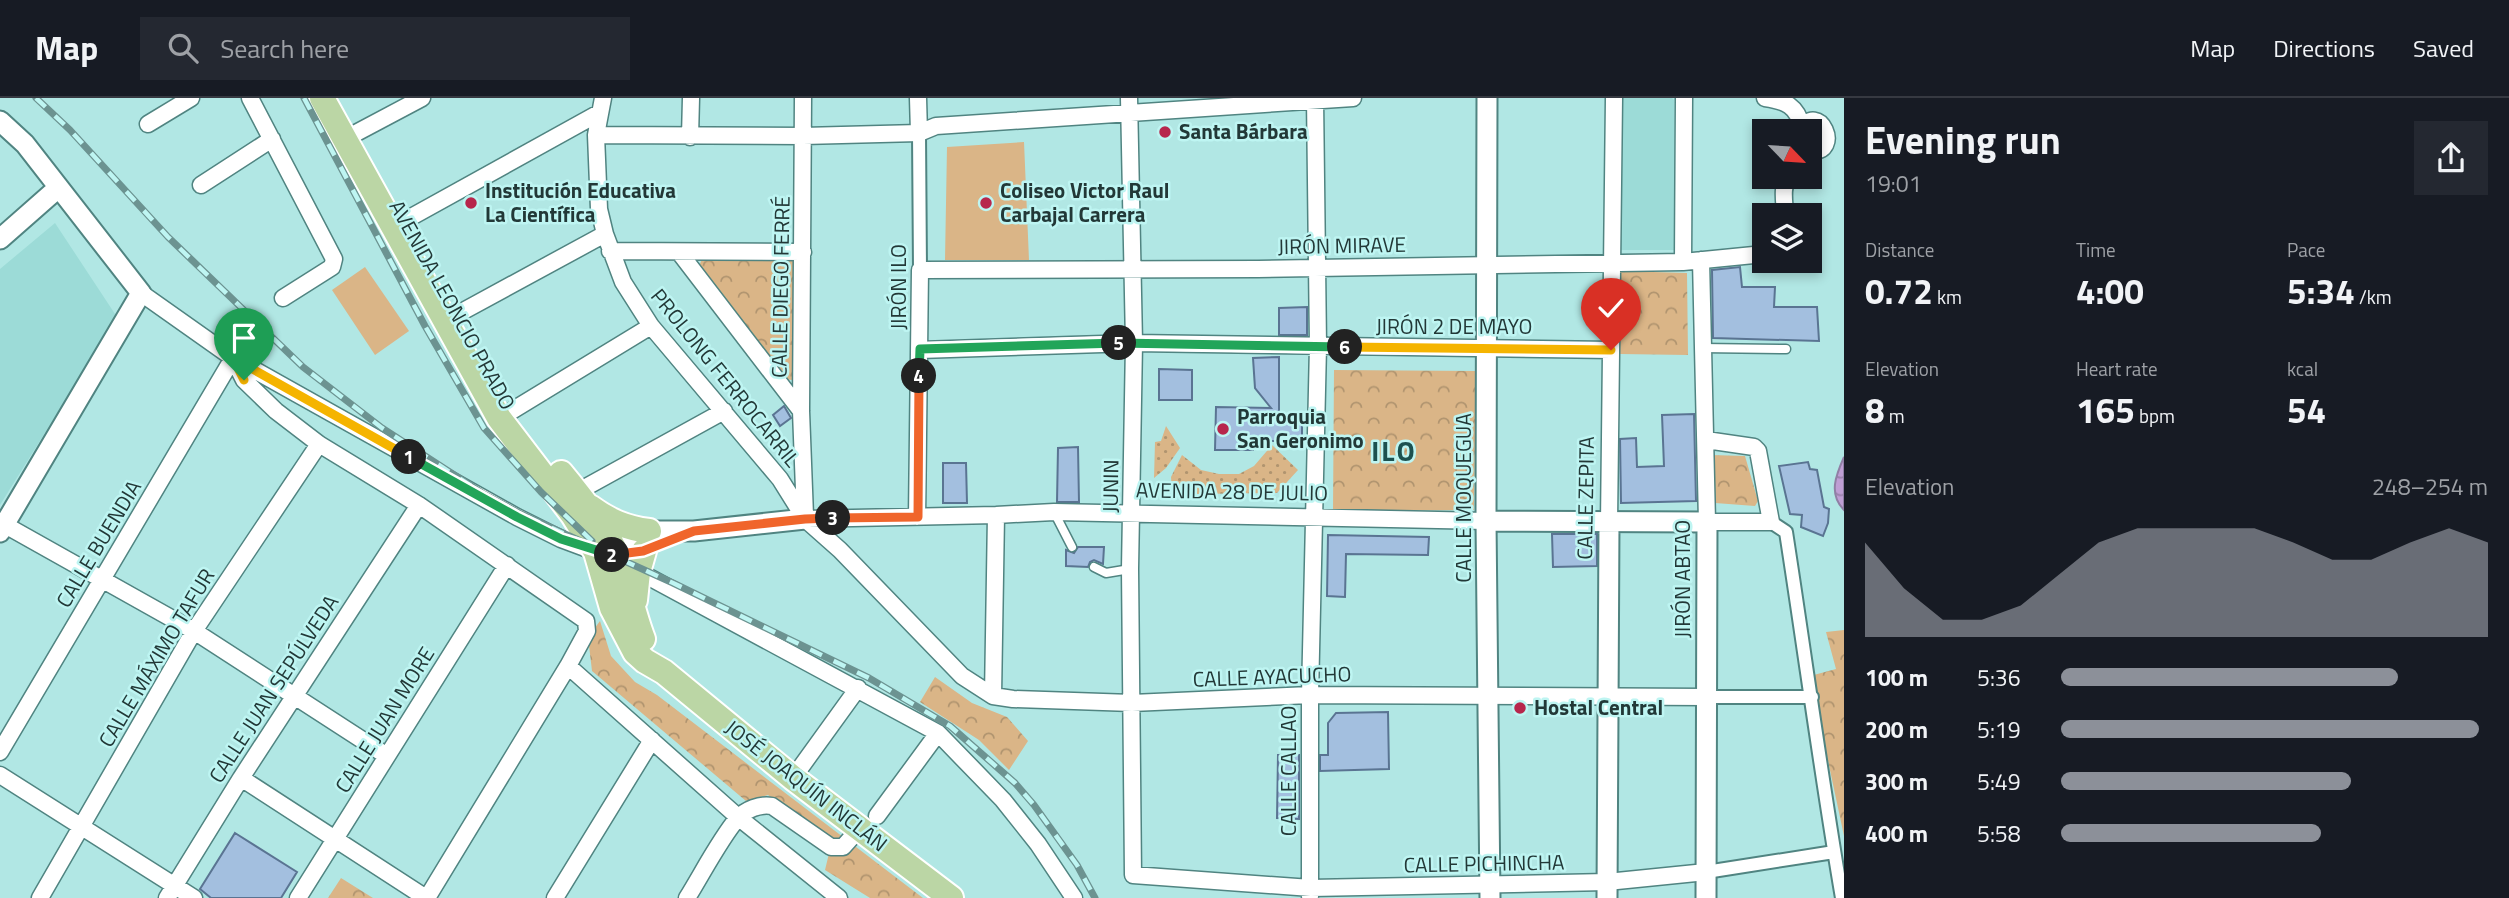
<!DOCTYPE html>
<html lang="en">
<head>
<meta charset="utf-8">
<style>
	:root { --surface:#171b24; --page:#242831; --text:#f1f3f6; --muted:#9ea1a6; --line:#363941; --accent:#8c9099 }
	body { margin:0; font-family:"Titillium Web",sans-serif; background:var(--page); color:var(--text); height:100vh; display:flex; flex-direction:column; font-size:26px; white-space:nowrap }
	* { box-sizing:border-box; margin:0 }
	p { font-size:23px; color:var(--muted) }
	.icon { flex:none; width:38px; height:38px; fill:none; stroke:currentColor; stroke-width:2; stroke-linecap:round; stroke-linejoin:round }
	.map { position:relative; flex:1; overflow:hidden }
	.panel { display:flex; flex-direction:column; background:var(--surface); width:665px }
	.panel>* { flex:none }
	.needle { width:46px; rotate:115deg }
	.buttons { position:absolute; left:1752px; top:21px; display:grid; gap:14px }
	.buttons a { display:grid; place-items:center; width:70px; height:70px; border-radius:0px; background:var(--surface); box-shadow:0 4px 10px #0003; font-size:35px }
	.pin { position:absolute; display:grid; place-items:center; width:60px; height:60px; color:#fff; margin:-72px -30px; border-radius:50% 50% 50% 0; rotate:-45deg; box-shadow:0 0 7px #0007 }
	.pin .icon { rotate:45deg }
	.km { position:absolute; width:35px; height:35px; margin:-18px; border-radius:50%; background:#222; color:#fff; font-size:19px; line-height:35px; text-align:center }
	.round { display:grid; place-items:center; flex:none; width:74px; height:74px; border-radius:0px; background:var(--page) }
	.head { display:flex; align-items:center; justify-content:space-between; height:119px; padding:0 21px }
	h1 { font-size:38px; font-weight:700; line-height:52px }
	.figures { display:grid; grid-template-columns:repeat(3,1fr); gap:10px; height:119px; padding:7px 21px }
	.figures div { display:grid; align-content:center }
	.figures b { font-size:35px; font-weight:700 }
	.figures small { font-size:19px; font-weight:400 }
	.figures p { font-size:19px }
	.chart { height:196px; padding:14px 21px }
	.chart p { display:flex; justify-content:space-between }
	.chart svg { width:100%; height:126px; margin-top:7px; fill:var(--accent); opacity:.7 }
	ul { padding:0 21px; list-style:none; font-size:23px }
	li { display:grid; grid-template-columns:112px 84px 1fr; align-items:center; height:52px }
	li i { height:18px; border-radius:9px; background:var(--accent) }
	header { display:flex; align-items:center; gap:42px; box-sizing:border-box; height:98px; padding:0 35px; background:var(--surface); border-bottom:2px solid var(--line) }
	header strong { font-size:33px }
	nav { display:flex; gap:38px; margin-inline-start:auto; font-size:24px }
	.search { width:490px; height:63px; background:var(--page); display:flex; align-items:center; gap:18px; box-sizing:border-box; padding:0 24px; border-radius:0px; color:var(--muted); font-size:26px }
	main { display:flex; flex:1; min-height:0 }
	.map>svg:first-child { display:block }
	.built { fill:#9cdbd7 }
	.grass { fill:url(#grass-dots) }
	.park { fill:url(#park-crowns) }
	.pitch { fill:#dab587 }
	.water { fill:url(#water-waves); stroke:#907fa5; stroke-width:2 }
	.building { fill:#a3bfdf; stroke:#5a7492; stroke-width:2 }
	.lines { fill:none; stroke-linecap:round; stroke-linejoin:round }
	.service-casing { stroke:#508481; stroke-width:11 }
	.pedestrian-casing { stroke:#508481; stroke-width:16 }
	.minor-casing { stroke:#508481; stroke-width:19 }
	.tertiary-casing { stroke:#508481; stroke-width:23 }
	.primary-casing { stroke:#fff; stroke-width:28 }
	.service { stroke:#fff; stroke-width:8 }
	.pedestrian { stroke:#fff; stroke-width:12 }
	.minor { stroke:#fff; stroke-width:16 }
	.tertiary { stroke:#fff; stroke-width:19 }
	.primary { stroke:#bbd6a5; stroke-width:24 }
	.rail-casing { stroke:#6c9391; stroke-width:7 }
	.rail { stroke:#bef5f2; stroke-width:4.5; stroke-dasharray:13; stroke-linecap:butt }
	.split-1-casing { stroke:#fff; stroke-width:14 }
	.split-2-casing { stroke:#fff; stroke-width:14 }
	.split-3-casing { stroke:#fff; stroke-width:14 }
	.split-4-casing { stroke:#fff; stroke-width:14 }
	.split-5-casing { stroke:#fff; stroke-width:14 }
	.split-6-casing { stroke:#fff; stroke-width:14 }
	.split-7-casing { stroke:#fff; stroke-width:14 }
	.split-1 { stroke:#f5b400; stroke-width:9 }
	.split-2 { stroke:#22a559; stroke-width:9 }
	.split-3 { stroke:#f0652b; stroke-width:9 }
	.split-4 { stroke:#f0652b; stroke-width:9 }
	.split-5 { stroke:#22a559; stroke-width:9 }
	.split-6 { stroke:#22a559; stroke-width:9 }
	.split-7 { stroke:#f5b400; stroke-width:9 }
	.poi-dot { fill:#b7264c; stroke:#bef5f2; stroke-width:2.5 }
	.labels { text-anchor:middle; stroke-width:5; stroke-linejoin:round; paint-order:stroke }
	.poi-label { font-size:21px; font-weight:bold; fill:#223837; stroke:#bef5f2; text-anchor:start }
	.street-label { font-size:21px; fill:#223837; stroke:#bef5f2 }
	.district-label { font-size:28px; font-weight:bold; letter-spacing:2px; fill:#1c514f; stroke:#bef5f2 }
</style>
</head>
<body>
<header>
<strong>Map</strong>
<div class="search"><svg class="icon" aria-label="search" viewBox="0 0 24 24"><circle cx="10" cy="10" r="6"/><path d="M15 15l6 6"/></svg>Search here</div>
<nav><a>Map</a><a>Directions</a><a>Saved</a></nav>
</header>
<main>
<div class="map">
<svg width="1844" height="800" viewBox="0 0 1844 800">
	<defs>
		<pattern id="grass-dots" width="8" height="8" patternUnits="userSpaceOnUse" patternTransform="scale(1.75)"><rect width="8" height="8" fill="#dab587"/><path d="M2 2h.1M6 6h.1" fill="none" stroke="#b0946f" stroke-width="1.8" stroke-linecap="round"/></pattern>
		<pattern id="park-crowns" width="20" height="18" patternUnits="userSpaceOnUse" patternTransform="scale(1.75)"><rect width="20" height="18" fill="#dab587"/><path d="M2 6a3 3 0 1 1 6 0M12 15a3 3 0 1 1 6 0" fill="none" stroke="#b0946f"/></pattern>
		<pattern id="water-waves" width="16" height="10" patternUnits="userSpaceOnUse" patternTransform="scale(1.75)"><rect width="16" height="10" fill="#bf9ed4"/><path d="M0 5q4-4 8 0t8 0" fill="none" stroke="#9b82ad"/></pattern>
	</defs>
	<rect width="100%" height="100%" fill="#b1e7e4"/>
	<!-- built -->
	<path class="built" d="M 1623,0 L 1672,0 L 1674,2 L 1675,152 L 1620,152 L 1621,3 Z
		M 55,125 L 117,219 L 0,407 L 0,171 Z"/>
	<!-- grass -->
	<path class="grass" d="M 1166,328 L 1180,350 L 1166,370 L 1154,380 L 1155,344 L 1161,343 Z
		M 1272,347 L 1298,372 L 1277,395 L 1195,396 L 1172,392 L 1171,379 L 1182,357 L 1201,372 L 1219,376 L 1239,376 L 1254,368 Z"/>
	<!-- park -->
	<path class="park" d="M 797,162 L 792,282 L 784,281 L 699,169 L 701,163 Z
		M 1620,173 L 1687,175 L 1688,257 L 1620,256 Z
		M 1334,272 L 1476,273 L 1474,412 L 1333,413 Z
		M 1711,357 L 1745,358 L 1758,403 L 1755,408 L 1715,405 L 1711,403 Z
		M 600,523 L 611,558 L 635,584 L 657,597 L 923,800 L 870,800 L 825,772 L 831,747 L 768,697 L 746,703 L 592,573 L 588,539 Z
		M 1844,532 L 1844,738 L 1810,578 L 1836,571 L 1826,534 Z
		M 935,579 L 972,605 L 1007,619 L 1028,643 L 1009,672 L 979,642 L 920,604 Z
		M 341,780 L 373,800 L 328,800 Z"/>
	<!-- pitch -->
	<path class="pitch" d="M 1024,44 L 1029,162 L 945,162 L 947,49 Z
		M 365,169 L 409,233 L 375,257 L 332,192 Z"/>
	<!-- water -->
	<path class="water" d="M 1844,359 L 1844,412 C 1828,396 1836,377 1844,359 Z"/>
	<!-- building -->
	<path class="building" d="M 1740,169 L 1742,189 L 1775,189 L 1774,209 L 1817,209 L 1819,243 L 1713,240 L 1712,172 Z
		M 1307,209 L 1307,237 L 1279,237 L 1279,210 Z
		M 1279,259 L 1279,318 L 1302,319 L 1302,343 L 1253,343 L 1253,352 L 1215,352 L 1216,309 L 1271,310 L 1255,290 L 1253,260 Z
		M 1159,271 L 1192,272 L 1192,302 L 1159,302 Z
		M 784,308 L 791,320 L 780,328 L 773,317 Z
		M 1694,316 L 1696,403 L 1621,405 L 1620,341 L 1636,340 L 1637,369 L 1664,368 L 1662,317 Z
		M 1078,349 L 1079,404 L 1057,404 L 1058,350 Z
		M 1808,364 L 1810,371 L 1817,372 L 1824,409 L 1829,411 L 1828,425 L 1823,438 L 1801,429 L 1802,417 L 1790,416 L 1779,368 Z
		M 943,365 L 966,365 L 967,405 L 943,405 Z
		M 1552,436 L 1597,436 L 1597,468 L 1553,469 Z
		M 1328,437 L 1429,439 L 1428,457 L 1346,456 L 1345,499 L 1327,498 Z
		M 1078,449 L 1104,449 L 1103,466 L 1094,462 L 1090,464 L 1088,469 L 1066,468 L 1066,452 L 1074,455 Z
		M 1388,614 L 1389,671 L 1320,673 L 1320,657 L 1328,657 L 1328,625 L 1336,615 Z
		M 1278,657 L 1299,657 L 1299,721 L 1277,720 Z
		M 235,735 L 297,774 L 281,800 L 211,800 L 200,791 Z"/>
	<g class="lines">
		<!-- service casing -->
		<g class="service-casing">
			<path id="service" d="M 1701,250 L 1786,251
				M 1054,414 L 1072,449
				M 1094,469 L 1106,475 L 1130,471"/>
		</g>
		<!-- pedestrian casing -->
		<g class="pedestrian-casing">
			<path id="pedestrian" d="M 919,35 L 920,172
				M 1771,424 L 1786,434 C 1805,556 1821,678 1842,800
				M 1706,599 L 1812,599
				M 1706,774 L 1834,754"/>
		</g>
		<!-- minor casing -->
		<g class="minor-casing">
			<path id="minor" d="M 250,0 L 334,161 L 332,169 L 283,200
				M 603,0 L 596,37 L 599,111 L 605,136 L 623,184 L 651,228 L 780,381 L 805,421 L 840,452 L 962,578 L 993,598 L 1013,601 L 1132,605 L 1310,597 L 1706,599
				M 803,0 L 801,313 L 805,418
				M 918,0 L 919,35
				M 1129,0 L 1134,245 L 1130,471 L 1133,777 L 1311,790 L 1607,784 L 1706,774
				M 1765,0 C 1786,3 1797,8 1802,29
				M 148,26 L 191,0
				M 1801,33 C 1818,0 1844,56 1810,53
				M 356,35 L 422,0
				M 596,37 L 803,38 L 919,35 L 936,28 L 1353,0
				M 690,39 L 691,0
				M 201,87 L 272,41
				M 1785,117 C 1785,105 1780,87 1790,79
				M 404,123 L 599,15
				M 610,153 L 803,154
				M 679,154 L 801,313
				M 1701,162 L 1707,424 L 1771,424 L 1758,353 L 1754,349 L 1706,342
				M 1683,164 L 1684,0
				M 141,195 L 233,260 L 517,419 L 561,441 L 596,454
				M 456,217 L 605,136
				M 920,252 L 1134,245 L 1611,252
				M 233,260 L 244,282 L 276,313 L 319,346 L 419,407 L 586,523 L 587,533 L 568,568 L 427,800
				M 510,314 L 651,228
				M 577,394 L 724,313
				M 917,419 L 920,172 L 1258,171 L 1683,164 L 1764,156
				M 805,421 L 996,417 L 1054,414 L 1486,423
				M 1609,425 L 1614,0
				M 5,427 L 194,533 L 387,658
				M 634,471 L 938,635 L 1003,702 L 1038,746 L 1074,800
				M 568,568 L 738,719 L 839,800
				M 993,598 L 996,417
				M 0,654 L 233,260
				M 0,677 L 194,800
				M 241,680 L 426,800
				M 793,680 L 858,590
				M 877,718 L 938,635
				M 1310,798 L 1310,597 L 1318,248 L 1315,0
				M 40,800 L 194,533 L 319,346
				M 167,800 L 241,680 L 419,407
				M 298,800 L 507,467
				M 555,800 L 652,642
				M 687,800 C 702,776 720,741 737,721 C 746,711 760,706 772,708 L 831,749 L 843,749 L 860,730"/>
		</g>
		<!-- tertiary casing -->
		<g class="tertiary-casing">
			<path id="tertiary" d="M 1487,0 L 1486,423 L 1490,800
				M 0,23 L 25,46 L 141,195 L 0,434
				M 0,141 L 58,90
				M 1486,423 L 1707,424 L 1706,800
				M 616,457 L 628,443 L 649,433 L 694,433 L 805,421
				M 1607,800 L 1609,425"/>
		</g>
		<!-- primary casing -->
		<g class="primary-casing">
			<path id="primary" d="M 322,0 L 499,320 L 573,417 L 596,454 L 612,510 L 635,554 L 645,563 L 664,574 L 793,680 L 951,800
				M 561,375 C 580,398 609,434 619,462 C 628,488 633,515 643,541
				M 590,409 C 609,423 626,430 649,433
				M 635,502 L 638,474 L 644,453"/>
		</g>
		<!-- service -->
		<use href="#service" class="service"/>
		<!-- pedestrian -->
		<use href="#pedestrian" class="pedestrian"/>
		<!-- minor -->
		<use href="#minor" class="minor"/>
		<!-- tertiary -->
		<use href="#tertiary" class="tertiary"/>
		<!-- primary -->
		<use href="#primary" class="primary"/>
		<!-- rail casing -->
		<g class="rail-casing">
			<path id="rail" d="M 36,0 L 70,32 L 168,139 L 303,269 L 382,330 L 482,395 L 521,416 L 673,485 L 869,580 L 950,628 L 1015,685 L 1034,707 L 1077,767 L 1095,800
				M 304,0 L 425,228 L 484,330 L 541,394 L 592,443"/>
		</g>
		<!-- rail -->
		<use href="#rail" class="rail"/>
	</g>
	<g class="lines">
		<!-- split-1 casing -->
		<g class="split-1-casing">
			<path id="split-1" d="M 244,282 L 233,260 L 409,359"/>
		</g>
		<!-- split-2 casing -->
		<g class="split-2-casing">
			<path id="split-2" d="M 409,359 L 517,419 L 561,441 L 612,457"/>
		</g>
		<!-- split-3 casing -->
		<g class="split-3-casing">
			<path id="split-3" d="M 612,457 L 643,453 L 694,433 L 805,421 L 833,420"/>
		</g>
		<!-- split-4 casing -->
		<g class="split-4-casing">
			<path id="split-4" d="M 833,420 L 918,419 L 919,278"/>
		</g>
		<!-- split-5 casing -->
		<g class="split-5-casing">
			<path id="split-5" d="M 919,278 L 920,251 L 1119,245"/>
		</g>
		<!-- split-6 casing -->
		<g class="split-6-casing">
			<path id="split-6" d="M 1119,245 L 1345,249"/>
		</g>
		<!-- split-7 casing -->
		<g class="split-7-casing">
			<path id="split-7" d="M 1345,249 L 1611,252"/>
		</g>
		<!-- split-1 -->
		<use href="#split-1" class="split-1"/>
		<!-- split-2 -->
		<use href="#split-2" class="split-2"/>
		<!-- split-3 -->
		<use href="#split-3" class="split-3"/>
		<!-- split-4 -->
		<use href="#split-4" class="split-4"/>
		<!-- split-5 -->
		<use href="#split-5" class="split-5"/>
		<!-- split-6 -->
		<use href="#split-6" class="split-6"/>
		<!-- split-7 -->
		<use href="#split-7" class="split-7"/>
	</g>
	<!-- markers -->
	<g class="poi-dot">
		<circle cx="1165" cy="34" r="7"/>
		<circle cx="471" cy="105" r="7"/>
		<circle cx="986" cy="105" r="7"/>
		<circle cx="1223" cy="331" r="7"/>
		<circle cx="1520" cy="610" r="7"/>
	</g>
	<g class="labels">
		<!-- poi labels -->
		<g class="poi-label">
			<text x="1179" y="41">Santa Bárbara</text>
			<text x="485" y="100">Institución Educativa<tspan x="485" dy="24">La Científica</tspan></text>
			<text x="1000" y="100">Coliseo Victor Raul<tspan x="1000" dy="24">Carbajal Carrera</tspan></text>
			<text x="1237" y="326">Parroquia<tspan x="1237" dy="24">San Geronimo</tspan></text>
			<text x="1534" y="617">Hostal Central</text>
		</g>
		<!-- street labels -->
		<g class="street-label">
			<text transform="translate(1342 148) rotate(-1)" y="7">JIRÓN MIRAVE</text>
			<text transform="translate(781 189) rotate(-89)" y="7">CALLE DIEGO FERRÉ</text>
			<text transform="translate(899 189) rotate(-90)" y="7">JIRÓN ILO</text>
			<text transform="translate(452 207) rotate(61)" y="7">AVENIDA LEONCIO PRADO</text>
			<text x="1454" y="236">JIRÓN 2 DE MAYO</text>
			<text transform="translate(725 280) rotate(51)" y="7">PROLONG FERROCARRIL</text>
			<text transform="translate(1111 388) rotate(-89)" y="7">JUNIN</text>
			<text transform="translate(1232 394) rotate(1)" y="7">AVENIDA 28 DE JULIO</text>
			<text transform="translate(1464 400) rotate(-90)" y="7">CALLE MOQUEGUA</text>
			<text transform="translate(1586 400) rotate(-89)" y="7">CALLE ZEPITA</text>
			<text transform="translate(99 446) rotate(-59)" y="7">CALLE BUENDIA</text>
			<text transform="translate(1683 481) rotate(-90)" y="7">JIRÓN ABTAO</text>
			<text transform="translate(157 560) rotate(-59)" y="7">CALLE MÁXIMO TAFUR</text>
			<text transform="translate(1272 579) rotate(-2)" y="7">CALLE AYACUCHO</text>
			<text transform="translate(274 591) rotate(-57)" y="7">CALLE JUAN SEPÚLVEDA</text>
			<text transform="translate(385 622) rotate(-58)" y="7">CALLE JUAN MORE</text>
			<text transform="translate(1289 673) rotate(-90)" y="7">CALLE CALLAO</text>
			<text transform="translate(806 688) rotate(38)" y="7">JOSÉ JOAQUÍN INCLÁN</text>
			<text transform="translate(1484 766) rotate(-1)" y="7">CALLE PICHINCHA</text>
		</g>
		<!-- district labels -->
		<g class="district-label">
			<text x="1394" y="363">ILO</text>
		</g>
	</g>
</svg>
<div class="buttons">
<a><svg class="needle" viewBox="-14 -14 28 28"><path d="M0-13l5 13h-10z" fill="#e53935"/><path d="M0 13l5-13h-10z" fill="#9ea1a6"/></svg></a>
<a><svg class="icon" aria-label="layers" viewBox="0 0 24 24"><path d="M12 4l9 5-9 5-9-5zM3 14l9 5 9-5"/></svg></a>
</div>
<div class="pin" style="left:244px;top:282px;background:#1e9e55"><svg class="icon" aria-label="arrive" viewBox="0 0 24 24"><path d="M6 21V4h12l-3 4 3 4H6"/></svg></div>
<div class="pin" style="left:1611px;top:252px;background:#d93025"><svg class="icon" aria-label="check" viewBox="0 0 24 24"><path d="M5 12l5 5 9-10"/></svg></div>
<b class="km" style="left:409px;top:359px">1</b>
<b class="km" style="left:612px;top:457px">2</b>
<b class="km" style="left:833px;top:420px">3</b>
<b class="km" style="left:919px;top:278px">4</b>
<b class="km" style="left:1119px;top:245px">5</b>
<b class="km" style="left:1345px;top:249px">6</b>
</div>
<section class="panel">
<div class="head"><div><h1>Evening run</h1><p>19:01</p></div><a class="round"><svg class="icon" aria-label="share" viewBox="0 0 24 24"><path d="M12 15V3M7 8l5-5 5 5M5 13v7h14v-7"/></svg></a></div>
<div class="figures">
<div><p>Distance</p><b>0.72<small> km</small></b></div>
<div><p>Time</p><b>4:00</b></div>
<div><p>Pace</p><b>5:34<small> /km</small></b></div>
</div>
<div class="figures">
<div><p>Elevation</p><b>8<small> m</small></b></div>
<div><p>Heart rate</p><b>165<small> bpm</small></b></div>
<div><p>kcal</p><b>54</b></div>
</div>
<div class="chart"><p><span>Elevation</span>248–254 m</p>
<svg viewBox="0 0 160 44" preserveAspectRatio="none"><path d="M0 44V11L10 27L20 38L30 38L40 33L50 22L60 11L70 6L80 6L90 6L100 6L110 11L120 17L130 17L140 11L150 6L160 11V44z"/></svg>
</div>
<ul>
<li><b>100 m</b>5:36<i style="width:79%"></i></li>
<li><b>200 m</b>5:19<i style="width:98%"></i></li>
<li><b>300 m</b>5:49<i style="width:68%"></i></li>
<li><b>400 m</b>5:58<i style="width:61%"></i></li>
</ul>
</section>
</main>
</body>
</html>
